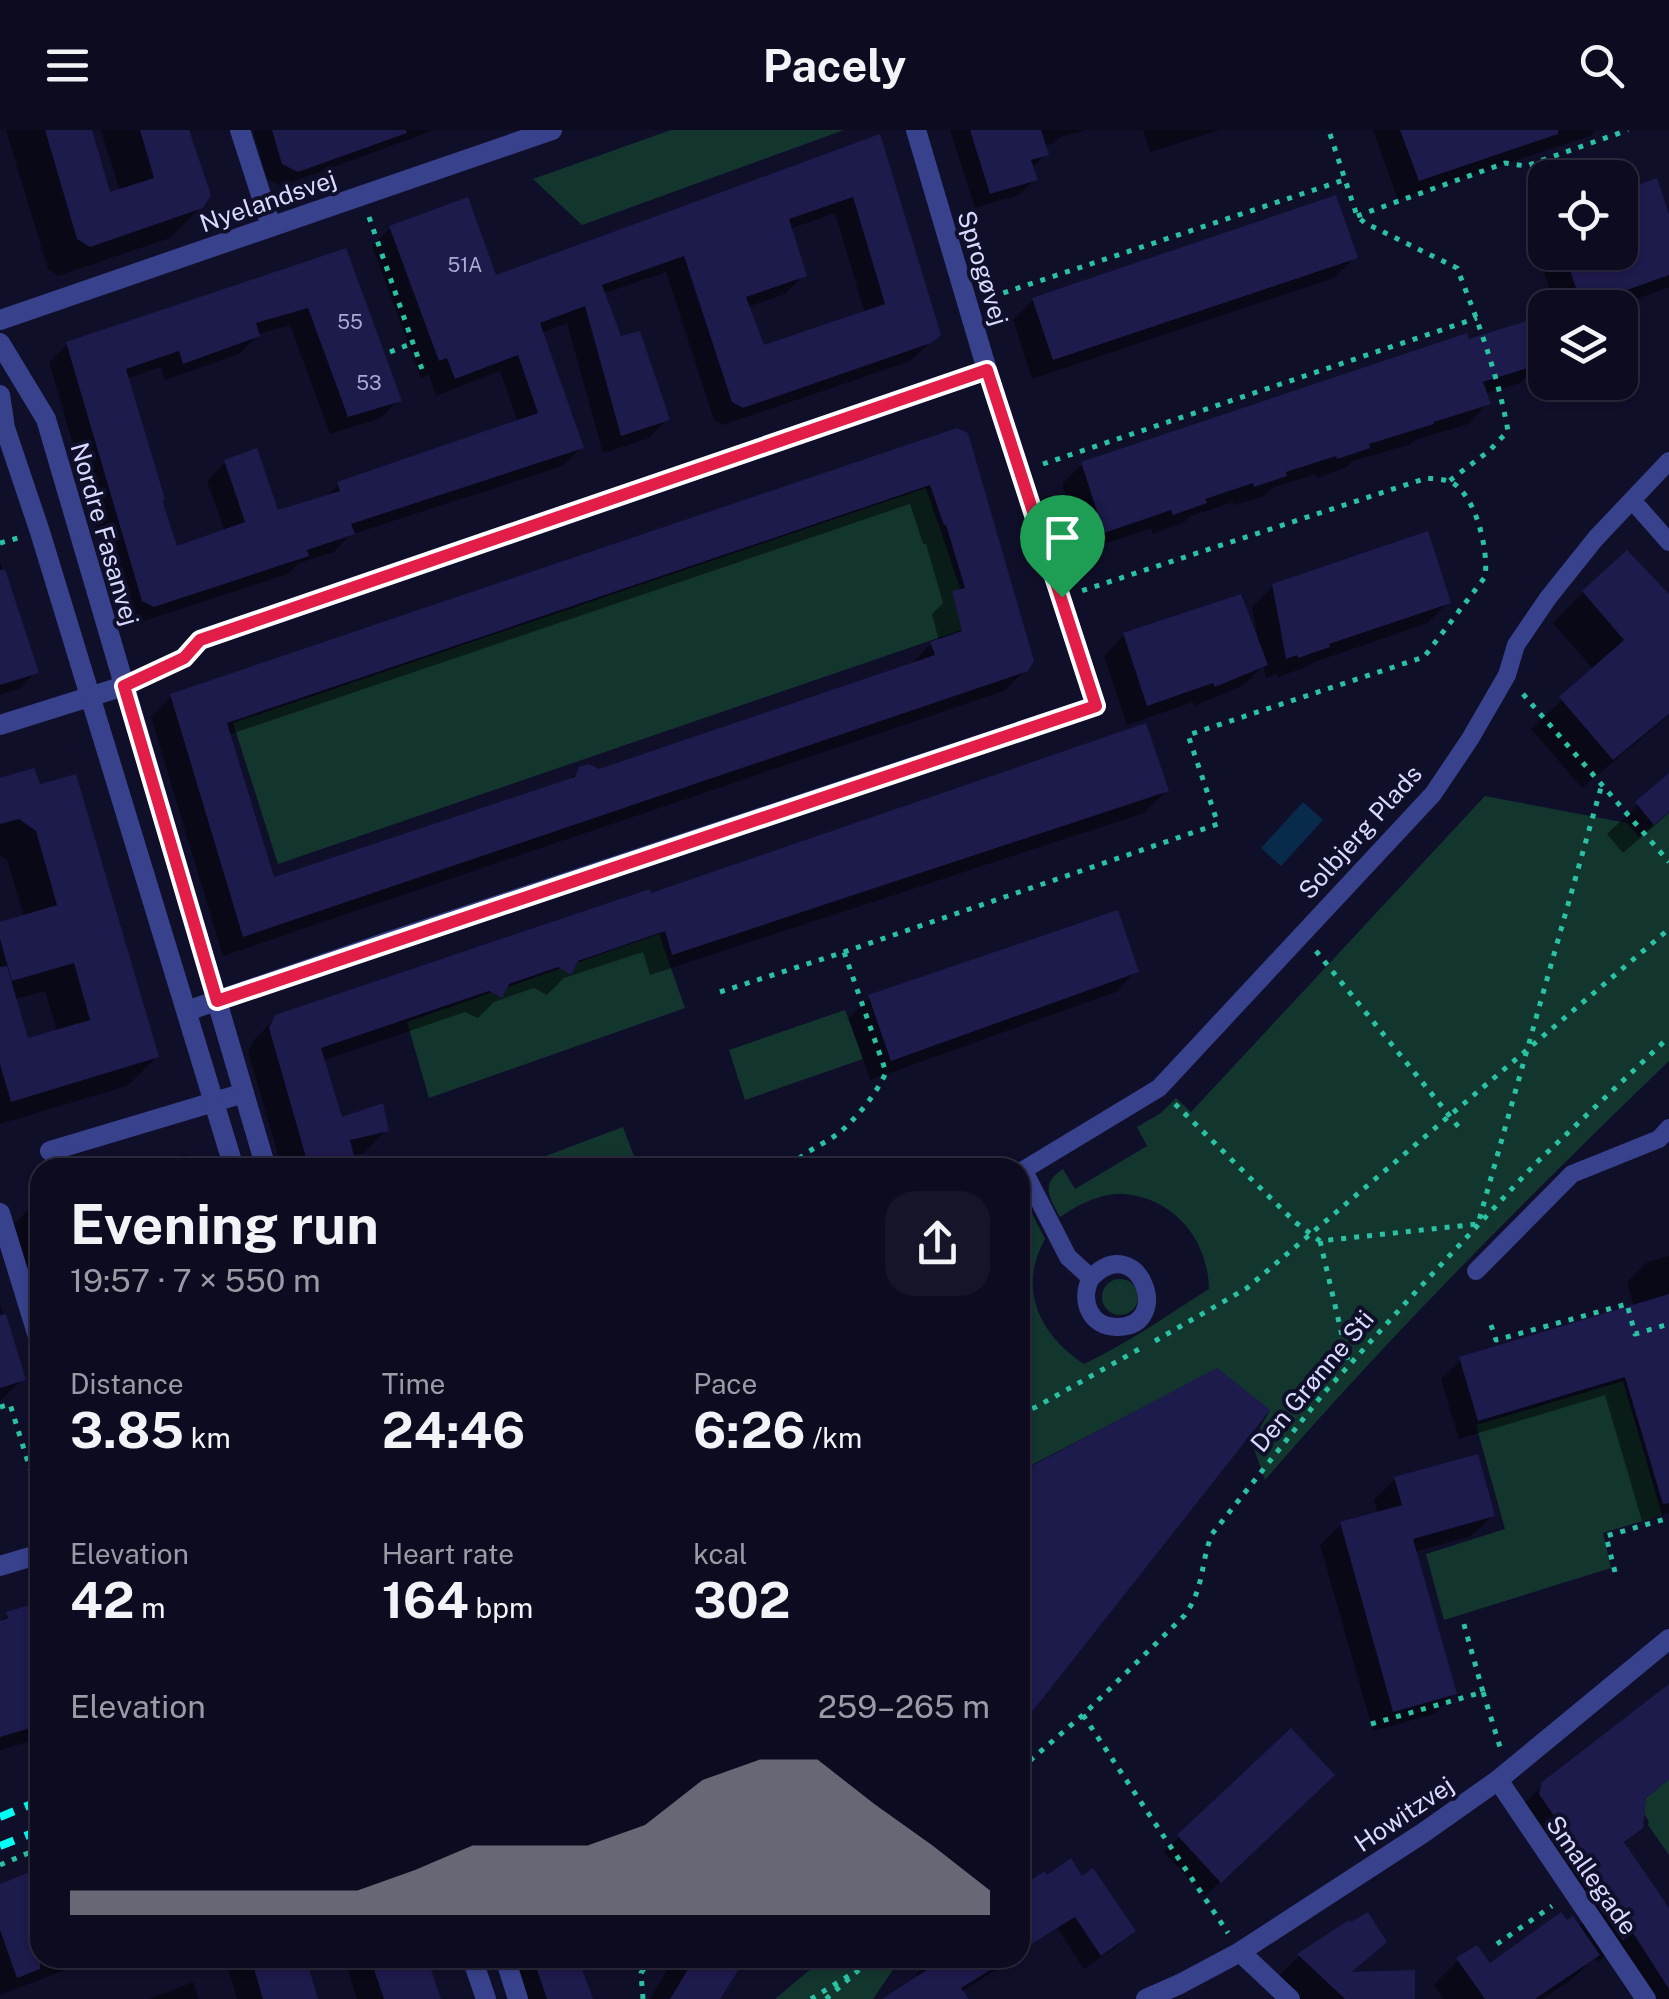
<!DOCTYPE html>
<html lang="en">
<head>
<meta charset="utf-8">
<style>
	:root { --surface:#0c0b20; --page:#151429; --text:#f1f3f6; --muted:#9a9ba5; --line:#2c2b3e; --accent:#8c9099 }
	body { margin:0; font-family:"Public Sans",sans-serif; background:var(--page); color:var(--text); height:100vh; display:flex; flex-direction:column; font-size:38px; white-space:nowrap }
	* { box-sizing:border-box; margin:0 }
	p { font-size:32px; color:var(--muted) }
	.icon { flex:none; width:55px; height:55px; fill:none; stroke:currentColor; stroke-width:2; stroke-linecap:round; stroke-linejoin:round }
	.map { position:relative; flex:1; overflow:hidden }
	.details { position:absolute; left:30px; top:1028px; width:1000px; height:810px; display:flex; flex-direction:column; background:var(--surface); border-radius:30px; box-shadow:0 2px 8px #0004,0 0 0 2px var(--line) }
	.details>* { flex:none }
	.tools { position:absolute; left:1528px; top:30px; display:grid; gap:20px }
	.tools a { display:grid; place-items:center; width:110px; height:110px; border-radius:20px; background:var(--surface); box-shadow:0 2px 8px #0004,0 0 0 2px var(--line); font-size:50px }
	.pin { position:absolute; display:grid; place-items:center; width:85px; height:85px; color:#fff; margin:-102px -42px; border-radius:50% 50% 50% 0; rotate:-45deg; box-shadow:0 0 10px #0007 }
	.pin .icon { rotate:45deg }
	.round { display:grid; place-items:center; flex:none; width:105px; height:105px; border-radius:30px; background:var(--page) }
	.head { display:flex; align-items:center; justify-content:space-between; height:170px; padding:0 40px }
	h1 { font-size:55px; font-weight:700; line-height:75px }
	.metrics { display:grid; grid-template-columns:repeat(3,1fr); gap:15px; height:170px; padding:10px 40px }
	.metrics div { display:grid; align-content:center }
	.metrics b { font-size:50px; font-weight:700 }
	.metrics small { font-size:28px; font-weight:400 }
	.metrics p { font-size:28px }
	.chart { height:280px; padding:20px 40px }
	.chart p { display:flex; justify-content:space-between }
	.chart svg { width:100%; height:180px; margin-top:10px; fill:var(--accent); opacity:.7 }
	header { display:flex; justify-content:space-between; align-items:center; height:130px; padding:0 40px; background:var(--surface); font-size:45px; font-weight:700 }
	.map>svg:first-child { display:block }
	.green { fill:#12352e }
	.water { fill:#082a4b }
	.shadow { fill:#0007; fill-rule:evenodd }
	.building { fill:#1d1a4c; fill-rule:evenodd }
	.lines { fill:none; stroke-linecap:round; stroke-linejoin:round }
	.path { stroke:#2ac2a3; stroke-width:5; stroke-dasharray:5 8; stroke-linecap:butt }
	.service { stroke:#38418b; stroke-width:18 }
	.minor { stroke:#38418b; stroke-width:20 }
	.tertiary { stroke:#38418b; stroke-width:20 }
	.rail { stroke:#04fff4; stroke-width:8; stroke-dasharray:15 12; stroke-linecap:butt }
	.route-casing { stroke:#fff; stroke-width:20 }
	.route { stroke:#e11d48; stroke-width:12 }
	.labels { text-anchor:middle; stroke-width:8; stroke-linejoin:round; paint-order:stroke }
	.number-label { font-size:20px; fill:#a9a9d2 }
	.street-label { font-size:25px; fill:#d8d9ff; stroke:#100f2a }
</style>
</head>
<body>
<header><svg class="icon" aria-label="menu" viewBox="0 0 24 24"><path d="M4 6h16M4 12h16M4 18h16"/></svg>Pacely<svg class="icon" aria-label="search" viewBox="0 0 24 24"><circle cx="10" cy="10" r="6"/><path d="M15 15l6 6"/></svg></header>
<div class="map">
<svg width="1669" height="1869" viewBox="0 0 1669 1869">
	<rect width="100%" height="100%" fill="#100f2a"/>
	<!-- green -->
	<path class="green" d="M 671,0 L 844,0 L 582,95 L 533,49 Z
		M 926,358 L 973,496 L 278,734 L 233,593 Z
		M 1485,666 L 1627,693 L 1639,707 L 1669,682 L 1669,931 C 1529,1066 1392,1203 1265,1350 L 1252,1313 L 1270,1280 L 1217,1239 L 1020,1341 L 1020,1068 L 1026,1072 L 1045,1109 C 1017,1159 1040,1205 1084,1234 C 1130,1212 1166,1186 1209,1159 C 1208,1110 1175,1069 1125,1064 C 1102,1062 1078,1075 1060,1087 C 1049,1067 1040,1054 1063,1039 L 1075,1059 L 1147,1016 L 1137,997 L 1161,983 L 1176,968 L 1191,982 Z
		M 659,804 L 685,878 L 429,968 L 407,892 Z
		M 845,880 L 863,929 L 745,970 L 729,920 Z
		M 623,997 L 638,1037 L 538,1037 L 535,1030 Z
		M1102 1167a18 18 0 1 1 36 0a18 18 0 1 1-36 0Z
		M 1623,1251 L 1662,1385 L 1603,1403 L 1611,1438 L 1444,1490 L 1426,1424 L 1505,1399 L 1476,1295 Z
		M 1669,1649 L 1669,1725 L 1648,1695 L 1649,1692 L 1644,1683 L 1646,1668 Z
		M 824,1828 L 901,1828 L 873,1869 L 775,1869 Z"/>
	<!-- water -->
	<path class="water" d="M 1303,672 L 1323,690 L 1281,736 L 1261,718 Z"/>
	<!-- shadow -->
	<path class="shadow" d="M 6,0 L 89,0 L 108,65 L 120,61 L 101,0 L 187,0 L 201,77 L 170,108 L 58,146 L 48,139 Z
		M 253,0 L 435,0 L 281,56 L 267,49 Z
		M 950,0 L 1087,0 L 1060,7 L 1053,14 L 1043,16 L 1046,24 L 1031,39 L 1035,49 L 1019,65 L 975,78 Z
		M 1143,0 L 1220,0 L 1150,22 Z
		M 1373,0 L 1596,0 L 1590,6 L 1398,70 Z
		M 879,7 L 939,204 L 910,231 L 723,295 L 714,290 L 666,142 L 602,164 L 619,210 L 667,290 L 649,308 L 603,323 L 567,193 L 541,203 L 581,318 L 563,336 L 350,405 L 334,422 L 299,433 L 288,444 L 134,494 L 124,489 L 49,232 L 68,214 L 345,121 L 399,270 L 381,288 L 330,304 L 290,195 L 259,204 L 239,224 L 165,250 L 161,237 L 126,249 L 159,371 L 175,420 L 225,402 L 207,351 L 225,332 L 277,383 L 325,368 L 339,354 L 518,292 L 500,241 L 436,266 L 429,245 L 421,248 L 372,116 L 390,98 L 494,148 ZM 835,83 L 865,183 L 762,218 L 747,177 L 785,164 L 804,145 L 789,99 Z
		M 1620,64 L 1666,84 L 1669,83 L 1669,157 L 1611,178 L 1556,178 L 1532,107 L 1545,94 L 1545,122 L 1620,122 Z
		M 1355,127 L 1334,148 L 1032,249 L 1013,190 L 1033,170 Z
		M 1467,212 L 1540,232 L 1520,253 L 1485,264 L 1488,273 L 1468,294 L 1415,310 L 1411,314 L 1353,331 L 1347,337 L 1317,348 L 1316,344 L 1272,358 L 1264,366 L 1234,375 L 1233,372 L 1190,386 L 1184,392 L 1153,404 L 1151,398 L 1084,421 L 1062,354 L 1082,334 Z
		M 957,301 L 1026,540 L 1004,561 L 223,826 L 151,587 L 172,566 ZM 910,374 L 923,414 L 926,414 L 943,473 L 932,484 L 939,511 L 931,514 L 910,535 L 599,642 L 581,639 L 568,651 L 272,750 L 228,605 Z
		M 0,431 L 36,542 L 19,559 L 0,565 Z
		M 1273,456 L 1448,472 L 1428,493 L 1311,533 L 1306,537 L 1278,547 L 1277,544 L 1266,548 L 1263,536 L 1244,555 L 1194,576 L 1193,572 L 1127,595 L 1104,526 L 1124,505 L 1258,509 L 1252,477 Z
		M 1583,462 L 1669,467 L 1669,585 L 1582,658 L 1531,599 L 1594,540 L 1553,493 Z
		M 32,641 L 157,927 L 127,956 L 0,994 L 0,919 L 57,902 L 45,861 L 0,873 L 0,794 L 24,787 L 7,730 L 0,725 L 0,651 Z
		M 1669,646 L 1669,683 L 1623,723 L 1607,704 Z
		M 1166,661 L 1144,683 L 650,845 L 643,822 L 564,848 L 547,865 L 534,858 L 494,872 L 478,888 L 465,882 L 322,931 L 340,990 L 386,1000 L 364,1023 L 352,1025 L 356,1038 L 282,1038 L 248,922 L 254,910 L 277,887 L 650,766 Z
		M 1136,841 L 1116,862 L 870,950 L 849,888 L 870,867 Z
		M 186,1024 L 190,1038 L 143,1038 Z
		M 40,1068 L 40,1139 L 29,1143 L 14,1094 Z
		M 1669,1126 L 1669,1383 L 1642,1391 L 1605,1265 L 1459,1309 L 1441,1249 L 1461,1230 L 1634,1177 L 1627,1152 L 1647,1132 Z
		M 0,1174 L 23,1249 L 0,1271 Z
		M 1395,1349 L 1492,1386 L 1471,1406 L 1414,1422 L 1454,1564 L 1434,1584 L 1373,1601 L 1320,1415 L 1341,1394 L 1378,1384 L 1374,1370 Z
		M 40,1475 L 40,1608 L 0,1620 L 0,1492 L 8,1484 Z
		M 1669,1557 L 1669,1646 L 1643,1671 L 1640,1697 L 1623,1714 L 1669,1783 L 1669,1869 L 1636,1869 L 1608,1825 L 1597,1832 L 1594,1828 L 1572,1849 L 1543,1869 L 1444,1869 L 1434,1855 L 1458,1830 L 1489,1837 L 1577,1797 L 1584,1790 L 1518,1679 L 1544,1654 Z
		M 1317,1660 L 1205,1766 L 1164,1722 L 1179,1707 Z
		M 40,1741 L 40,1828 L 96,1828 L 0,1865 L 0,1756 Z
		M 1082,1749 L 1133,1801 L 1117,1816 L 1084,1839 L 1052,1790 L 1020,1811 L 1020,1760 Z
		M 1349,1794 L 1384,1812 L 1350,1845 L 1412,1865 L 1417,1869 L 1294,1869 L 1275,1850 L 1299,1826 Z
		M 225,1828 L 303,1828 L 315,1869 L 237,1869 Z
		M 344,1828 L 424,1828 L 438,1869 L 357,1869 Z
		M 506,1828 L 576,1828 L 590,1869 L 520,1869 Z
		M 674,1828 L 743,1828 L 717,1869 L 650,1869 Z
		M 934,1828 L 1010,1828 L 1000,1837 L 961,1862 L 960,1869 L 887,1869 L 919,1848 L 916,1844 Z
		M 193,1852 L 199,1869 L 149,1869 Z"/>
	<!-- building -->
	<path class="building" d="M 45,0 L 92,0 L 110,62 L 154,48 L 140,0 L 189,0 L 211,65 L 203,78 L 90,117 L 77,109 Z
		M 272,0 L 406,0 L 407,3 L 298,42 L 282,34 Z
		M 970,0 L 1041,0 L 1049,25 L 1031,30 L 1038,50 L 990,64 Z
		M 1400,0 L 1558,0 L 1558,4 L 1419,51 Z
		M 880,4 L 941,205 L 931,213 L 743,278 L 732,272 L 684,126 L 602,155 L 621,206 L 640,201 L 670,290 L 621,306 L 585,176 L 540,193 L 584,318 L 351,394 L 355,404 L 307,420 L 309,426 L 154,477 L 142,471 L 66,212 L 346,118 L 402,271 L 348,287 L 308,178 L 256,193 L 260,206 L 183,234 L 179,221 L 126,239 L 165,369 L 162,370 L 177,416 L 245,392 L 224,330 L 257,318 L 278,380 L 340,361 L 337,352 L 538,283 L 518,225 L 455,249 L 447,228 L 439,231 L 389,96 L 468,67 L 496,145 ZM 853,67 L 885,174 L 764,215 L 746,167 L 807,146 L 789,89 Z
		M 1657,48 L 1669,84 L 1669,145 L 1582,176 L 1564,122 L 1620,122 L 1620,61 Z
		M 1336,65 L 1358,128 L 1053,230 L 1032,168 Z
		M 1530,190 L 1543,233 L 1483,252 L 1491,274 L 1434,292 L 1434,294 L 1369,314 L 1370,318 L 1337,329 L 1336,326 L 1286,342 L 1287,346 L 1254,357 L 1253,353 L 1205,369 L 1207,373 L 1173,385 L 1171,380 L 1104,403 L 1081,332 L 1467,203 L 1469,209 Z
		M 957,298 L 968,303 L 1034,531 L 1028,541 L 243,807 L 170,564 ZM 930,355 L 944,395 L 946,395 L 965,458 L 952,461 L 962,501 L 930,512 L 935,525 L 599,639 L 589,634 L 579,637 L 575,647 L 274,747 L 227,593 Z
		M 1428,401 L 1451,473 L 1329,514 L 1330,517 L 1298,528 L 1297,525 L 1286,529 L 1272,454 Z
		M 1627,420 L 1669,464 L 1669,584 L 1613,630 L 1559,567 L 1624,510 L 1582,461 Z
		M 5,439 L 39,543 L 0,555 L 0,440 Z
		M 1241,464 L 1268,535 L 1215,557 L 1213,553 L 1147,576 L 1123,503 Z
		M 1146,593 L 1169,661 L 672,825 L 665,801 L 578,831 L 571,845 L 558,837 L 509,854 L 502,868 L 489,861 L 321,918 L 342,987 L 383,973 L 389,1001 L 350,1010 L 357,1038 L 309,1038 L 269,898 L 275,885 L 650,759 L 651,763 Z
		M 34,638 L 40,654 L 76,644 L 159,927 L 11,972 L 0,934 L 0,837 L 7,836 L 28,908 L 90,890 L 74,833 L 12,851 L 0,809 L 0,792 L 57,775 L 36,701 L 19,689 L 0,694 L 0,648 Z
		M 1669,643 L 1669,682 L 1654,695 L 1635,672 Z
		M 1118,780 L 1139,842 L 891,931 L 868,865 Z
		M 1669,1164 L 1669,1373 L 1663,1374 L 1625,1247 L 1478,1291 L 1459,1227 Z
		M 6,1184 L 26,1250 L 0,1258 L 0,1185 Z
		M 1217,1238 L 1270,1280 L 1020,1597 L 1020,1342 Z
		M 1478,1324 L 1495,1386 L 1413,1409 L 1457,1564 L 1393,1582 L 1340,1392 L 1402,1375 L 1394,1347 Z
		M 40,1472 L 40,1595 L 0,1607 L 0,1491 L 8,1488 L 6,1482 Z
		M 1669,1554 L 1669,1649 L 1646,1668 L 1643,1698 L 1624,1712 L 1669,1778 L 1669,1859 L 1633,1803 L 1623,1810 L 1598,1773 L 1609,1767 L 1539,1664 L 1542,1652 Z
		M 1291,1598 L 1335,1645 L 1221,1753 L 1177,1705 Z
		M 1071,1728 L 1082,1746 L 1093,1738 L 1136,1801 L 1101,1826 L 1075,1787 L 1020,1821 L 1020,1757 L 1045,1741 L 1047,1745 Z
		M 40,1738 L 40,1839 L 17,1848 L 0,1800 L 0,1754 Z
		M 1368,1782 L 1387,1812 L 1352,1842 L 1415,1840 L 1415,1869 L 1345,1869 L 1297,1824 L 1349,1790 L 1351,1792 Z
		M 1561,1782 L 1567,1790 L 1573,1786 L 1600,1825 L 1535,1869 L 1485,1869 L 1456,1828 L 1477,1815 L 1490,1833 Z
		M 251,1828 L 306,1828 L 318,1869 L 263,1869 Z
		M 370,1828 L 427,1828 L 441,1869 L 384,1869 Z
		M 533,1828 L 578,1828 L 593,1869 L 547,1869 Z
		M 695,1828 L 746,1828 L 720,1869 L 670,1869 Z
		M 945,1828 L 1010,1828 L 961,1858 L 969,1869 L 882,1869 Z"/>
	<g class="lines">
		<!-- path -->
		<path class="path" d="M 1330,4 L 1357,86 L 1365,93 L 1457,138 C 1478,191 1498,245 1508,301 L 1489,321 L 1449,351
			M 1357,86 L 1505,33 L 1526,36 L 1628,0
			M 369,87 L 424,245
			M 991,167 L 1344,50
			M 390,222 L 413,213
			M 1043,334 L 1477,188
			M 0,413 L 18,408
			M 145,546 L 184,527
			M 1523,564 L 1669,732
			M 1316,821 L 1461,1000
			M 720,862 L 844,822 L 1218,694 L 1188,605 L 1424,527 L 1485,447 C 1489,421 1476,365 1451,352 C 1444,349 1435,349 1427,348 L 1081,461
			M 1175,974 L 1295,1092 L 1320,1111 L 1478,1094 L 1602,654
			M 790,1038 C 802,1022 821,1016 836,1005 C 854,992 878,962 886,942 L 844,822
			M 1320,1111 L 1349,1235
			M 1491,1195 L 1496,1210 L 1627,1174 L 1635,1204 L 1669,1194
			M 1155,1211 L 1247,1158 L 1669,799
			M 0,1277 L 10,1274 L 40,1371
			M 1020,1283 L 1036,1277 L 1141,1218
			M 1615,1442 L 1606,1406 L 1669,1388
			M 1483,1562 L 1500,1617
			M 1083,1585 L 1228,1803
			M 1371,1594 L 1483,1562 L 1463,1491
			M 1020,1639 L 1083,1585 L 1185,1485 C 1205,1456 1200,1434 1212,1404 L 1323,1264 L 1410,1168 L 1536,1033 L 1669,907
			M 0,1735 L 40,1718
			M 1497,1814 L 1552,1776
			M 643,1869 L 641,1843 L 651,1828
			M 811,1869 L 850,1845
			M 826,1869 L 861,1838 L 869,1828"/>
		<!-- service -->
		<path class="service" d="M 1632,370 L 1669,412
			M 1024,1041 L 1068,1127 L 1091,1148 C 1079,1170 1090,1198 1118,1197 C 1175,1196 1138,1099 1091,1148
			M 1020,1042 L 1159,958 L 1433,664 L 1470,609 L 1507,545 L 1516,515 L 1548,468 L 1596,408 L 1669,331
			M 1476,1141 L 1572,1044 L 1659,1009 L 1669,998"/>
		<!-- minor -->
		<path class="minor" d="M 240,0 L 271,96
			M 200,510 L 987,240
			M 0,595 L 124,556
			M 187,881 L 387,812 L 1096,576 L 987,240 L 916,0
			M 50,1021 L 244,963
			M 0,1083 L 40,1213
			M 0,1436 L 40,1424
			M 1498,1650 L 1646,1869
			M 1240,1822 L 1290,1869
			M 1146,1869 L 1180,1854 L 1240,1822 L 1423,1703 L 1498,1650 L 1669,1509"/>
		<!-- tertiary -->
		<path class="tertiary" d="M 0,190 L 552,0
			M 0,213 L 46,289 L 266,1038
			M 0,265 L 5,298 L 40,402 L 234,1038
			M 472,1828 L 486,1869
			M 505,1828 L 518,1869"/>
		<!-- rail -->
		<path class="rail" d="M 0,1687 L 39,1671
			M 0,1716 L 40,1700"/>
	</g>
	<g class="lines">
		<!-- route casing -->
		<g class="route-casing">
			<path id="route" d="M 987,240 L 1096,576 L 217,871 L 124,556 L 184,528 L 200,510 Z"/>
		</g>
		<!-- route -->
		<use href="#route" class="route"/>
	</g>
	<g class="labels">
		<!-- number labels -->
		<g class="number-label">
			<text x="465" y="142">51A</text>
			<text x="350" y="199">55</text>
			<text x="369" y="260">53</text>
		</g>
		<!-- street labels -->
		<g class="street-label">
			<text transform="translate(268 71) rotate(-19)" y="9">Nyelandsvej</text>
			<text transform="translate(983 138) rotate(73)" y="9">Sprogøvej</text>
			<text transform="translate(105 404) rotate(74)" y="9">Nordre Fasanvej</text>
			<text transform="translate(1360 702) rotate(-48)" y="9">Solbjerg Plads</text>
			<text transform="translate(1312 1251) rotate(-50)" y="9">Den Grønne Sti</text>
			<text transform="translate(1404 1684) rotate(-34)" y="9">Howitzvej</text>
			<text transform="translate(1592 1745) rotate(55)" y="9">Smallegade</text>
		</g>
	</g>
</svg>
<div class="tools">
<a><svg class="icon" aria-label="locate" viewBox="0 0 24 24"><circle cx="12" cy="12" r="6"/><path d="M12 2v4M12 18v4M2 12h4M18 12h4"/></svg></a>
<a><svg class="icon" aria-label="layers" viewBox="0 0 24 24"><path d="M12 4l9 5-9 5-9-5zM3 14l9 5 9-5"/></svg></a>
</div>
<div class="pin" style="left:1062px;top:467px;background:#1e9e55"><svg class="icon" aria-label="arrive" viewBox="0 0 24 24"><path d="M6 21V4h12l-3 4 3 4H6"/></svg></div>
<section class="details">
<div class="head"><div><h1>Evening run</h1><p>19:57 · 7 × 550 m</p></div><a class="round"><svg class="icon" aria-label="share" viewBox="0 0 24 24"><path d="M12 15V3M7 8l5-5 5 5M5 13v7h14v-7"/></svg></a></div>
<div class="metrics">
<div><p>Distance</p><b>3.85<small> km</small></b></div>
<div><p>Time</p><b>24:46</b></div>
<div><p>Pace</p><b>6:26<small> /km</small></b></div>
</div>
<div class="metrics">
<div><p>Elevation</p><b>42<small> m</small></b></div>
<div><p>Heart rate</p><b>164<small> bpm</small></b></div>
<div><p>kcal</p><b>302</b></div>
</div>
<div class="chart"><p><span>Elevation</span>259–265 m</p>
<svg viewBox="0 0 160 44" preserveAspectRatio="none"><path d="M0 44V38L10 38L20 38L30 38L40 38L50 38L60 33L70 27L80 27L90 27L100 22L110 11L120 6L130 6L140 17L150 27L160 38V44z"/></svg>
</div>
</section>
</div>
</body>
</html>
